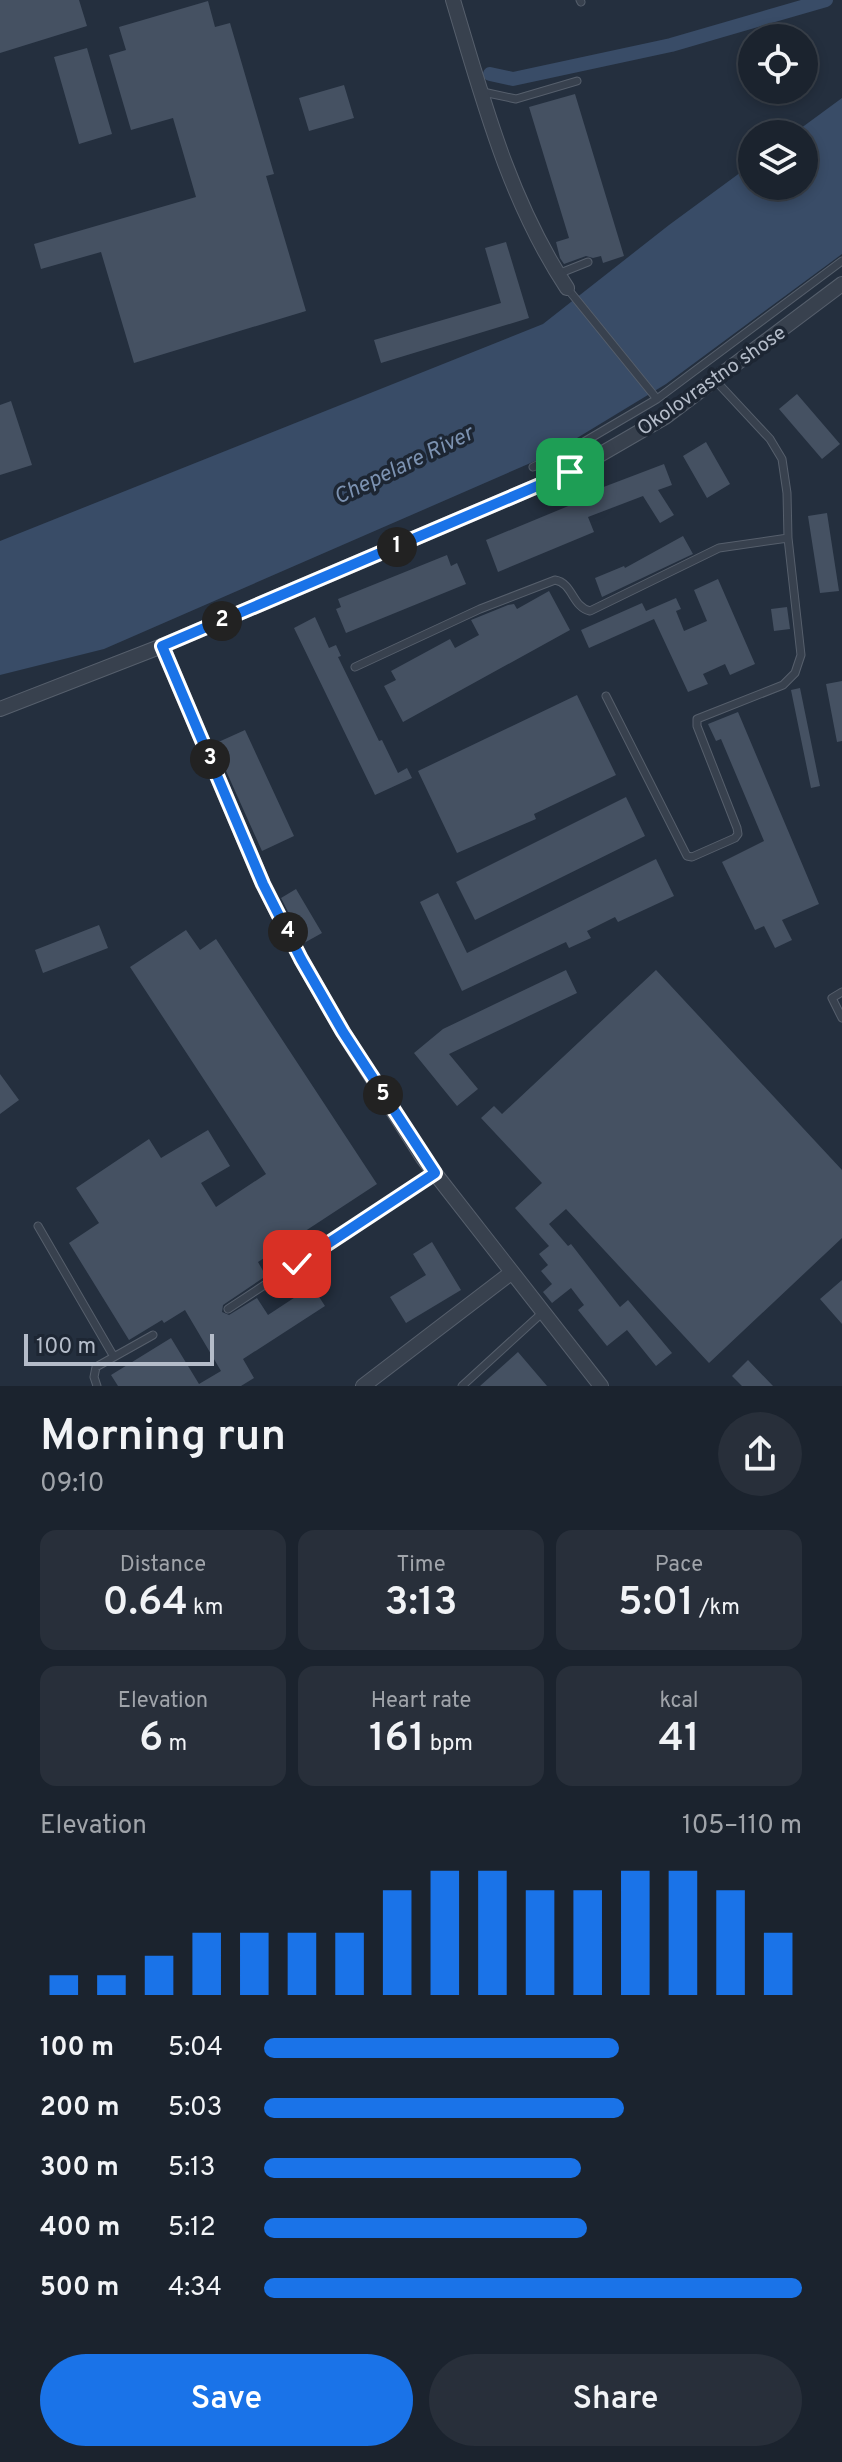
<!DOCTYPE html>
<html lang="en">
<head>
<meta charset="utf-8">
<style>
	:root { --surface:#1b232e; --page:#282f3a; --text:#f1f3f6; --muted:#a0a4aa; --line:#39404a; --accent:#1a73e8 }
	body { margin:0; font-family:Overpass,sans-serif; background:var(--page); color:var(--text); height:100vh; display:flex; flex-direction:column; font-size:30px; white-space:nowrap }
	* { box-sizing:border-box; margin:0 }
	p { font-size:26px; color:var(--muted) }
	.icon { flex:none; width:44px; height:44px; fill:none; stroke:currentColor; stroke-width:2; stroke-linecap:round; stroke-linejoin:round }
	.map { position:relative; height:1386px; overflow:hidden }
	.panel { display:flex; flex-direction:column; background:var(--surface); flex:1 }
	.panel>* { flex:none }
	.buttons { position:absolute; left:738px; top:24px; display:grid; gap:16px }
	.buttons a { display:grid; place-items:center; width:80px; height:80px; border-radius:50%; background:var(--surface); box-shadow:0 4px 12px #0003,0 0 0 2px var(--line); font-size:40px }
	.scale { position:absolute; left:24px; bottom:20px; width:190px; box-sizing:border-box; padding-left:8px; border:4px solid #b4bcc9; border-top:0; font-size:22px; line-height:28px; white-space:nowrap; color:#b4bcc9; -webkit-text-stroke:6px #1d2633; paint-order:stroke }
	.pin { position:absolute; display:grid; place-items:center; width:68px; height:68px; color:#fff; margin:-34px; border-radius:16px; box-shadow:0 4px 12px #0006 }
	.km { position:absolute; width:40px; height:40px; margin:-20px; border-radius:50%; background:#222; color:#fff; font-size:22px; line-height:40px; text-align:center }
	.round { display:grid; place-items:center; flex:none; width:84px; height:84px; border-radius:42px; background:var(--page) }
	.headline { display:flex; align-items:center; justify-content:space-between; height:136px; padding:0 40px }
	h1 { font-size:44px; font-weight:600; line-height:60px }
	.metrics { display:grid; grid-template-columns:repeat(3,1fr); gap:12px; height:136px; padding:8px 40px }
	.metrics div { display:grid; align-content:center; border-radius:16px; background:var(--page); text-align:center }
	.metrics b { font-size:40px; font-weight:600 }
	.metrics small { font-size:22px; font-weight:400 }
	.metrics p { font-size:22px }
	.chart { height:224px; padding:16px 40px }
	.chart p { display:flex; justify-content:space-between }
	.chart svg { width:100%; height:144px; margin-top:8px; stroke:var(--accent); stroke-width:6 }
	.primary-button { display:flex; gap:16px; margin-top:auto; padding:16px 40px }
	.primary-button a { flex:1; height:92px; border-radius:48px; background:var(--accent); color:#fff; font-size:32px; font-weight:600; line-height:92px; text-align:center }
	.primary-button a+a { background:var(--page); color:var(--text) }
	ul { padding:0 40px; list-style:none; font-size:26px }
	li { display:grid; grid-template-columns:128px 96px 1fr; align-items:center; height:60px }
	li i { height:20px; border-radius:10px; background:var(--accent) }
	.map>svg:first-child { display:block }
	.water { fill:#394c67 }
	.lines { fill:none; stroke-linecap:round; stroke-linejoin:round }
	.canal { stroke:#394c67; stroke-width:14 }
	.building { fill:#455162 }
	.lane-casing { stroke:#565f6c; stroke-width:9 }
	.street-casing { stroke:#565f6c; stroke-width:16 }
	.lane { stroke:#38414e; stroke-width:7 }
	.street { stroke:#38414e; stroke-width:14 }
	.route-casing { stroke:#fff; stroke-width:16 }
	.route { stroke:#1a73e8; stroke-width:10 }
	.labels { text-anchor:middle; stroke-width:7; stroke-linejoin:round; paint-order:stroke }
	.street-label { font-size:20px; fill:#b4bcc9; stroke:#1d2633 }
	.water-label { font-size:22px; font-style:italic; fill:#7c92b1; stroke:#1d2633 }
</style>
</head>
<body>
<div class="map">
<svg width="842" height="1386" viewBox="0 0 842 1386">
	<rect width="100%" height="100%" fill="#242f3e"/>
	<!-- water -->
	<path class="water" d="M 842,98 L 842,254 L 666,384 L 549,455 L 104,649 L 0,675 L 0,541 L 543,324 L 669,225 L 752,164 L 752,186 L 804,186 L 804,134 L 793,134 Z"/>
	<g class="lines">
		<!-- canal -->
		<path class="canal" d="M 490,74 L 513,79 L 671,45 L 826,0"/>
	</g>
	<!-- building -->
	<path class="building" d="M 0,0 L 79,0 L 87,26 L 0,53 Z
		M 208,1 L 215,27 L 230,23 L 274,174 L 266,176 L 306,311 L 134,363 L 101,252 L 41,269 L 34,244 L 196,197 L 173,118 L 131,130 L 109,55 L 126,50 L 119,27 Z
		M 87,48 L 112,134 L 79,144 L 54,57 Z
		M 344,85 L 354,118 L 309,131 L 299,98 Z
		M 575,94 L 624,256 L 603,263 L 601,256 L 593,258 L 586,256 L 564,264 L 560,258 L 556,242 L 569,238 L 529,107 Z
		M 506,242 L 529,318 L 381,363 L 374,340 L 501,303 L 485,248 Z
		M 797,394 L 840,444 L 822,459 L 779,409 Z
		M 11,401 L 32,465 L 0,475 L 0,405 Z
		M 706,442 L 730,484 L 707,498 L 683,456 Z
		M 664,464 L 672,485 L 658,490 L 674,515 L 660,523 L 643,496 L 588,517 L 594,532 L 498,572 L 486,540 L 595,495 L 593,491 Z
		M 827,513 L 839,591 L 820,593 L 808,516 Z
		M 683,536 L 693,554 L 602,597 L 595,578 L 624,566 L 625,568 Z
		M 447,555 L 451,566 L 457,563 L 466,584 L 346,633 L 336,609 L 341,607 L 338,599 Z
		M 718,579 L 755,664 L 730,675 L 725,664 L 703,674 L 708,684 L 688,692 L 654,619 L 589,648 L 581,630 L 642,603 L 646,611 L 676,598 L 681,609 L 676,611 L 684,631 L 707,621 L 694,590 Z
		M 549,591 L 570,630 L 403,722 L 384,686 L 396,680 L 391,671 L 450,639 L 455,648 L 479,635 L 471,620 L 508,605 L 514,604 L 517,609 Z
		M 787,607 L 790,629 L 774,631 L 771,609 Z
		M 315,617 L 329,648 L 336,645 L 341,656 L 338,657 L 379,741 L 382,740 L 398,773 L 407,768 L 412,778 L 375,795 L 294,628 Z
		M 842,681 L 842,741 L 837,742 L 826,684 Z
		M 800,688 L 820,786 L 811,788 L 791,690 Z
		M 577,695 L 616,775 L 534,814 L 536,819 L 457,853 L 418,771 Z
		M 738,712 L 819,904 L 782,920 L 792,940 L 775,948 L 764,926 L 755,930 L 722,862 L 764,841 L 721,739 L 716,741 L 708,724 Z
		M 245,730 L 294,836 L 262,851 L 214,744 Z
		M 626,797 L 645,836 L 475,920 L 456,882 Z
		M 656,859 L 674,896 L 618,922 L 615,917 L 587,931 L 591,938 L 569,948 L 566,942 L 462,991 L 420,902 L 438,893 L 467,953 Z
		M 296,889 L 322,933 L 304,943 L 281,898 Z
		M 99,925 L 108,948 L 43,973 L 35,950 Z
		M 186,930 L 200,950 L 216,939 L 377,1184 L 258,1262 L 266,1276 L 223,1305 L 222,1312 L 229,1315 L 257,1298 L 268,1315 L 312,1286 L 325,1306 L 243,1359 L 254,1378 L 241,1386 L 118,1386 L 111,1375 L 171,1338 L 199,1384 L 221,1371 L 185,1310 L 164,1323 L 162,1320 L 129,1340 L 69,1243 L 99,1223 L 76,1188 L 149,1139 L 161,1158 L 208,1130 L 230,1166 L 201,1183 L 216,1207 L 266,1174 L 130,967 Z
		M 566,970 L 577,993 L 449,1054 L 478,1089 L 457,1106 L 414,1053 L 443,1029 Z
		M 656,970 L 842,1170 L 842,1238 L 709,1363 L 566,1209 L 549,1224 L 568,1246 L 571,1244 L 620,1307 L 628,1300 L 672,1353 L 656,1366 L 627,1330 L 607,1346 L 578,1310 L 584,1305 L 571,1288 L 552,1303 L 543,1292 L 552,1284 L 541,1271 L 548,1265 L 539,1254 L 549,1246 L 515,1208 L 542,1183 L 481,1118 L 494,1106 L 502,1114 Z
		M 0,1074 L 19,1100 L 0,1114 Z
		M 432,1242 L 461,1290 L 406,1323 L 390,1297 L 426,1275 L 413,1254 Z
		M 842,1280 L 842,1324 L 820,1299 Z
		M 518,1352 L 547,1386 L 480,1386 Z
		M 748,1360 L 773,1386 L 742,1386 L 732,1376 Z"/>
	<g class="lines">
		<!-- lane casing -->
		<g class="lane-casing">
			<path id="lane" d="M 580,0 L 581,2
				M 483,92 L 516,99 L 577,81
				M 558,274 L 588,262
				M 567,288 L 657,399
				M 533,467 L 577,446 L 657,399 L 842,261
				M 355,667 L 480,609 L 555,580 C 573,583 572,607 590,611 L 719,548 L 788,538
				M 606,696 L 687,856 L 692,857 L 735,838 L 738,834 L 737,828 L 697,726 L 697,719 L 783,685 L 795,673 L 801,655 L 788,538 L 787,493 L 782,459 L 770,439 L 715,380
				M 842,992 L 832,998 L 842,1018
				M 38,1226 L 114,1357
				M 228,1309 L 435,1173
				M 97,1386 L 94,1377 L 96,1367 L 153,1335
				M 462,1386 L 542,1313"/>
		</g>
		<!-- street casing -->
		<g class="street-casing">
			<path id="street" d="M 453,0 C 483,100 509,200 567,288
				M 162,646 L 263,884 L 301,959 L 343,1032 L 423,1158 L 601,1386
				M 0,709 L 162,646 L 570,472 L 665,417 L 842,284
				M 363,1386 L 511,1273"/>
		</g>
		<!-- lane -->
		<use href="#lane" class="lane"/>
		<!-- street -->
		<use href="#street" class="street"/>
	</g>
	<g class="lines">
		<!-- route casing -->
		<g class="route-casing">
			<path id="route" d="M 297,1264 L 435,1173 L 343,1032 L 301,959 L 263,884 L 162,646 L 570,472"/>
		</g>
		<!-- route -->
		<use href="#route" class="route"/>
	</g>
	<g class="labels">
		<!-- street labels -->
		<g class="street-label">
			<text transform="translate(711 380) rotate(-35)" y="7">Okolovrastno shose</text>
		</g>
		<!-- water labels -->
		<g class="water-label">
			<text transform="translate(403 464) rotate(-26)" y="8">Chepelare River</text>
		</g>
	</g>
</svg>
<div class="buttons">
<a><svg class="icon" aria-label="locate" viewBox="0 0 24 24"><circle cx="12" cy="12" r="6"/><path d="M12 2v4M12 18v4M2 12h4M18 12h4"/></svg></a>
<a><svg class="icon" aria-label="layers" viewBox="0 0 24 24"><path d="M12 4l9 5-9 5-9-5zM3 14l9 5 9-5"/></svg></a>
</div>
<div class="scale">100 m</div>
<div class="pin" style="left:570px;top:472px;background:#1e9e55"><svg class="icon" aria-label="arrive" viewBox="0 0 24 24"><path d="M6 21V4h12l-3 4 3 4H6"/></svg></div>
<div class="pin" style="left:297px;top:1264px;background:#d93025"><svg class="icon" aria-label="check" viewBox="0 0 24 24"><path d="M5 12l5 5 9-10"/></svg></div>
<b class="km" style="left:397px;top:547px">1</b>
<b class="km" style="left:222px;top:621px">2</b>
<b class="km" style="left:210px;top:759px">3</b>
<b class="km" style="left:288px;top:932px">4</b>
<b class="km" style="left:383px;top:1095px">5</b>
</div>
<section class="panel">
<div class="headline"><div><h1>Morning run</h1><p>09:10</p></div><a class="round"><svg class="icon" aria-label="share" viewBox="0 0 24 24"><path d="M12 15V3M7 8l5-5 5 5M5 13v7h14v-7"/></svg></a></div>
<div class="metrics">
<div><p>Distance</p><b>0.64<small> km</small></b></div>
<div><p>Time</p><b>3:13</b></div>
<div><p>Pace</p><b>5:01<small> /km</small></b></div>
</div>
<div class="metrics">
<div><p>Elevation</p><b>6<small> m</small></b></div>
<div><p>Heart rate</p><b>161<small> bpm</small></b></div>
<div><p>kcal</p><b>41</b></div>
</div>
<div class="chart"><p><span>Elevation</span>105–110 m</p>
<svg viewBox="0 0 160 44" preserveAspectRatio="none"><path d="M5 44V38M15 44V38M25 44V32M35 44V25M45 44V25M55 44V25M65 44V25M75 44V12M85 44V6M95 44V6M105 44V12M115 44V12M125 44V6M135 44V6M145 44V12M155 44V25"/></svg>
</div>
<ul>
<li><b>100 m</b>5:04<i style="width:66%"></i></li>
<li><b>200 m</b>5:03<i style="width:67%"></i></li>
<li><b>300 m</b>5:13<i style="width:59%"></i></li>
<li><b>400 m</b>5:12<i style="width:60%"></i></li>
<li><b>500 m</b>4:34<i style="width:100%"></i></li>
</ul>
<div class="primary-button"><a>Save</a><a>Share</a></div>
</section>
</body>
</html>
